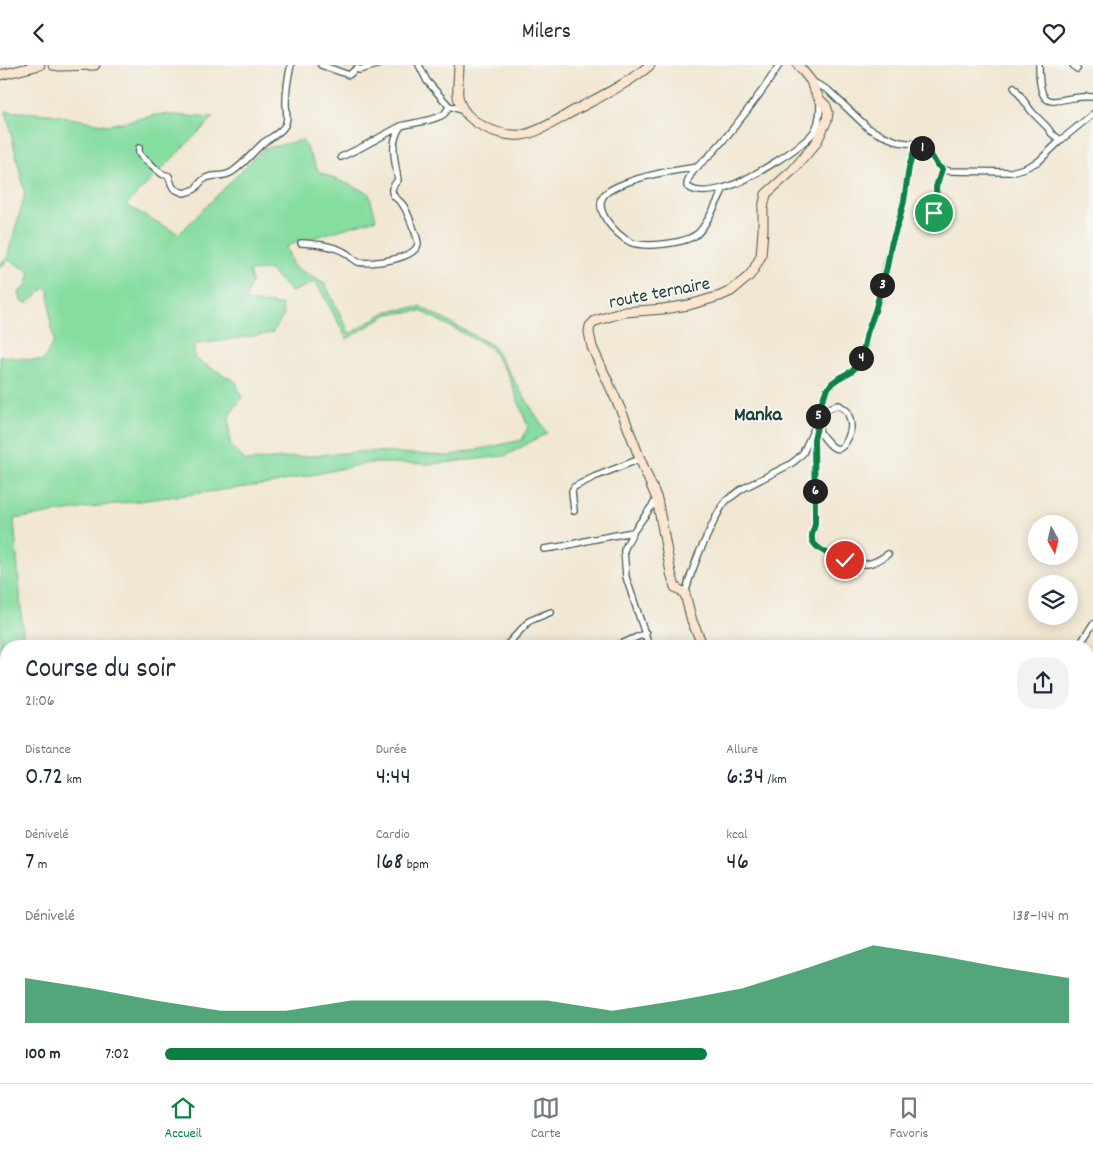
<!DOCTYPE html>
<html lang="fr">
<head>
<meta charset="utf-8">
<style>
	:root { --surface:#fff; --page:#f2f2f3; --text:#1f2937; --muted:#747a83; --line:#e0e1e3; --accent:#0b8043 }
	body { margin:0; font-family:Dekko,sans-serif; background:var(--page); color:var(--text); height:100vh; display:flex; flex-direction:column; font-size:19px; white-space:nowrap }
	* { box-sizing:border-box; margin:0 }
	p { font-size:16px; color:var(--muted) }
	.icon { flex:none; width:28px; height:28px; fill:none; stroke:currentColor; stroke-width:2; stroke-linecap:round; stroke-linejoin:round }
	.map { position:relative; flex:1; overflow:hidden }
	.sheet { position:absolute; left:0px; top:575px; width:1094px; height:444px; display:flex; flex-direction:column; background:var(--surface); border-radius:20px 20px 0 0; box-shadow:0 2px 12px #0003 }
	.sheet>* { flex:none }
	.needle { width:32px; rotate:172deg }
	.controls { position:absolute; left:1028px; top:450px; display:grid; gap:10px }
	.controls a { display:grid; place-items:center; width:50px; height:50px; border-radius:50%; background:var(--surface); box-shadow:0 2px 12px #0003; font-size:25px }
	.pin { position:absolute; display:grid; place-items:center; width:42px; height:42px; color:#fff; margin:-21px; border:2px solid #fff; border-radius:50%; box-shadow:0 1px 5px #0007 }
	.km { position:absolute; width:25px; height:25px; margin:-12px; border-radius:50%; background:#222; color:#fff; font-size:14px; line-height:25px; text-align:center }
	.round { display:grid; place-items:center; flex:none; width:52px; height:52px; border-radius:20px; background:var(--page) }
	.head { display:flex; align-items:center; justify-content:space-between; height:85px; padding:0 25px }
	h1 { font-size:28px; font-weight:600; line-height:38px }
	.stats { display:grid; grid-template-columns:repeat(3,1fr); gap:8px; height:85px; padding:5px 25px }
	.stats div { display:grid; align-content:center }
	.stats b { font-size:25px; font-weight:600 }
	.stats small { font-size:14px; font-weight:400 }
	.stats p { font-size:14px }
	.chart { height:140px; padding:10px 25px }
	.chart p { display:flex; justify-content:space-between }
	.chart svg { width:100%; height:90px; margin-top:5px; fill:var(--accent); opacity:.7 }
	ul { padding:0 25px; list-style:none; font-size:16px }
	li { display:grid; grid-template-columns:80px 60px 1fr; align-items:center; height:38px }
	li i { height:12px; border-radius:6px; background:var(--accent) }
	header { display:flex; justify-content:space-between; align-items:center; height:65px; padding:0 25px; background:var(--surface); font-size:22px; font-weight:600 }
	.menu { display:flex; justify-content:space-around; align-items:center; height:70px; border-top:1px solid var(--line); background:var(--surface); font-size:14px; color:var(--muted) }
	.menu a { display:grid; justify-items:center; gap:2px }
	.menu .active { color:var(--accent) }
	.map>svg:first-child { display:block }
	.green { fill:#86dda0; stroke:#528d6a; fill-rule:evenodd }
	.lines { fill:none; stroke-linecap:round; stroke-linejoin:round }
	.street-casing { stroke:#3e564c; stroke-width:8 }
	.secondary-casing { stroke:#3e564c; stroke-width:11 }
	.street { stroke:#fff; stroke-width:5.5 }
	.secondary { stroke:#fce5cf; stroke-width:9 }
	.route-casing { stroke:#fff; stroke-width:10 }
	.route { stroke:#0b8043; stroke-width:6 }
	.labels { text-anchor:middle; stroke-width:4; stroke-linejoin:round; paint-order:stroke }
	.street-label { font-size:19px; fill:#1f3d34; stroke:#f6f6f2 }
	.neighbourhood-label { font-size:20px; font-weight:bold; fill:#1f3d34; stroke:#f6f6f2 }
</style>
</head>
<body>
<header><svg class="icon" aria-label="back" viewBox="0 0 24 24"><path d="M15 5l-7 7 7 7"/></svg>Milers<svg class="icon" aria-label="heart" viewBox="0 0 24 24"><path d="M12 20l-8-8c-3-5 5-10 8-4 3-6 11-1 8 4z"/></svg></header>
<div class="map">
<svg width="1093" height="1018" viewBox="0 0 1093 1018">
	<rect width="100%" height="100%" fill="#f6f6f2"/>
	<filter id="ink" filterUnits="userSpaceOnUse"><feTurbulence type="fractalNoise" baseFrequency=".02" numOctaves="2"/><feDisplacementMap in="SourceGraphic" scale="10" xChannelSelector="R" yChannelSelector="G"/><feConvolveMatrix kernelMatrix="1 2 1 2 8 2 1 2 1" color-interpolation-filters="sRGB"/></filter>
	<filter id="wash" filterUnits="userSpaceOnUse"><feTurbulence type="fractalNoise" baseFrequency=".0096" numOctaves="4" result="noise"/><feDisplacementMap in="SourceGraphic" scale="20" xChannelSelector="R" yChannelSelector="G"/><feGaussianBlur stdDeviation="1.12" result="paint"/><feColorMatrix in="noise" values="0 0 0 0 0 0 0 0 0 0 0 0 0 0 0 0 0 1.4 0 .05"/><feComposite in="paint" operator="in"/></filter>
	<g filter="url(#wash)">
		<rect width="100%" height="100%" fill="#f1e7d2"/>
		<!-- green -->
		<path class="green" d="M 6,46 L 50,49 L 108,60 L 162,49 L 213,53 L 126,140 L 179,169 L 263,84 L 302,75 L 319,107 L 369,128 L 376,154 L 286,181 L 293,201 L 325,219 L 350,269 L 387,246 L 421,242 L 492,280 L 547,368 L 505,391 L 434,399 L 368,398 L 269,419 L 100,441 L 14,454 L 24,581 L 6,581 L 6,617 L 0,622 L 0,291 L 43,296 L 54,276 L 50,253 L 49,226 L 46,223 L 42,225 L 28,238 L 21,236 L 19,227 L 26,222 L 30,207 L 9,195 L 0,202 L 0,199 L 7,193 L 25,129 ZM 270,205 L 291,227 L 316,217 L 347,274 L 388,249 L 421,246 L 489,282 L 508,309 L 528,362 L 522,375 L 448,391 L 368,386 L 246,396 L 230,380 L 229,351 L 242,333 L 236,317 L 194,293 L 194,280 L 272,268 L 284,250 L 282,240 L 245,236 L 252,216 L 249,206 Z
			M 0,639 L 6,640 L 6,1012 L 147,1012 L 148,1018 L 0,1018 Z"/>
	</g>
	<g filter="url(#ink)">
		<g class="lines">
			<!-- street casing -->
			<g class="street-casing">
				<path id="street" d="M 321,0 L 349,10 L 357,3 L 359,5 L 377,0
					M 419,0 L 427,16 L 449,41 L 464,46
					M 779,0 C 766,22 751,41 735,61 C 727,71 719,81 709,91 C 701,98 687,109 687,121 C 696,129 713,126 724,123 C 743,118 805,82 815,65 C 820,55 820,45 820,35
					M 1039,0 C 1039,57 1058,28 1093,32
					M 1073,0 L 1077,4
					M 811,16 L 828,25 L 868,63 L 879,69 L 899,77 L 916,79 L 930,88 L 937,100 L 942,104 L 949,106 L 1011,107 L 1025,103 L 1039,96 L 1061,75 L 1093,49
					M 1014,22 L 1032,47 L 1047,62 L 1052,69 L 1061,75
					M 139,83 L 139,88 L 141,91 L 162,109 L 169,111 C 172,123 172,124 184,128 C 187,127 192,126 195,124 C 199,120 200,116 206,113 C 215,109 222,113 232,107 C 244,99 253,87 263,78 C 271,72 283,67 286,58 C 288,52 286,45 286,38 C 286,26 288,12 291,0
					M 341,92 L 360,83 L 399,62
					M 698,102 C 672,106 647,109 623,119 C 618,121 611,124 606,128 C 590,143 616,170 630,177 C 644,183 684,179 697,169 C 706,162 718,135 724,123
					M 930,160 L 936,144 L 937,138 L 936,122 L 942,104
					M 301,178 C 316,179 333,180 346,188 C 350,191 354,195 358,197 C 371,200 415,194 418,179 C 419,175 406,144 403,140 C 399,134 391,132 392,124 C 393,121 396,117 398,115 C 395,95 389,78 401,61 C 411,58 439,55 445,48 C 447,46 448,44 449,41
					M 818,360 C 819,367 821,369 825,374 C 834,386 841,388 848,373 C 849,369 851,366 851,362 C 851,356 849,351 847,346 L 839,340 L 835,341 L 823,346 L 819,343
					M 816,367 L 814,375 L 815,447 C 815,450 815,455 815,458 C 814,465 810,471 814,477 C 821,490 853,500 867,499 C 875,498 881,494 888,489
					M 574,446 L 572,426 L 574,422 L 594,412 L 640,394
					M 544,484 L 564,481 L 590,475 L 633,467
					M 685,529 L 690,512 L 699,488 L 715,454 L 722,441 L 727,435 L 742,424 L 789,400 L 796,395 L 803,388 L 813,366 L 818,358 L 819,343 L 826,326 L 832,318 L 839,313 L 852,306 L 859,299 L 863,291 L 867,268 L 879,234 L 891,180 L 900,152 L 904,135 L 909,102 L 916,79
					M 506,581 L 529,556 L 551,547
					M 617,581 L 646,568
					M 649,581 L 626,512 L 624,485 L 633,467 L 657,434
					M 1079,581 L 1093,559
					M 1088,689 L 1093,687
					M 1088,921 L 1093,923"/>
			</g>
			<!-- secondary casing -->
			<g class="secondary-casing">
				<path id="secondary" d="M 53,0 L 60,1 L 95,0
					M 459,0 C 459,10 457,21 458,31 C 462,57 498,72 522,70 C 539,68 565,50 581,42 C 604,30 630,17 650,0
					M 0,10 L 40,0
					M 703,581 L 692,556 L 685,529 L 675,522 L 671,508 L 657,434 L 640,394 L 624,352 L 592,282 L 589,267 L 590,261 L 595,256 L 614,250 L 625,247 L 663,244 L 689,240 L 720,231 L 731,226 L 748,212 L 753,206 L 761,191 L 763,165 L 763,143 L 766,129 L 793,105 L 816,78 L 827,55 L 828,47 L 826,41 L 820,35 L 813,22 L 811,16 L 798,0
					M 626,1012 L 628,1018"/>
			</g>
			<!-- street -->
			<use href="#street" class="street"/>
			<!-- secondary -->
			<use href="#secondary" class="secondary"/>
		</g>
	</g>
	<g class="lines" filter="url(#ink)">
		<!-- route casing -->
		<g class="route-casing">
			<path id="route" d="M 845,495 C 836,492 815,486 812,474 C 811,469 814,464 815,459 C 815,455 815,451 815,447 L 814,374 L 818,358 L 819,343 L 826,326 L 832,318 L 839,313 L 852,306 L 859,299 L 862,291 L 867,268 L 875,246 L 887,202 L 891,180 L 900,152 L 904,136 L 909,102 L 916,79 L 930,88 L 937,100 L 942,104 L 936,122 L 937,138 L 934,148"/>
		</g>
		<!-- route -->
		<use href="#route" class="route"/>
	</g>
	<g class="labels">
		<!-- street labels -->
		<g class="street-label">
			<text transform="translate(659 226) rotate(-11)" y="7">route ternaire</text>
		</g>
		<!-- neighbourhood labels -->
		<g class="neighbourhood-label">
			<text x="758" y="355">Manka</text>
		</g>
	</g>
</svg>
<div class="controls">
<a><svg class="needle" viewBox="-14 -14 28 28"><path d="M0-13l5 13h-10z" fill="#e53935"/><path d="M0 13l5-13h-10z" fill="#747a83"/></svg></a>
<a><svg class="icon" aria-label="layers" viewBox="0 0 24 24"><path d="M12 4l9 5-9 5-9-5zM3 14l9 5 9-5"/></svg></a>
</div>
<div class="pin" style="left:934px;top:148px;background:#1e9e55"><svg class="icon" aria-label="arrive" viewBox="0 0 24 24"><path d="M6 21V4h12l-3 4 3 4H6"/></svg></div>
<div class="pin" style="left:845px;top:495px;background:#d93025"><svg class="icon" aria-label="check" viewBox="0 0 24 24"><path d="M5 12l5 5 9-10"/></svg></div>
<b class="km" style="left:922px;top:83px">1</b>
<b class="km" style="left:882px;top:220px">3</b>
<b class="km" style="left:861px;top:293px">4</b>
<b class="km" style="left:818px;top:351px">5</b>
<b class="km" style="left:815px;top:426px">6</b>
<section class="sheet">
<div class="head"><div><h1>Course du soir</h1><p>21:06</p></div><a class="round"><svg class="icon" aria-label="share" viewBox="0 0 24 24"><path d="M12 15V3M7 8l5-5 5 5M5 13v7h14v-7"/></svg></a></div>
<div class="stats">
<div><p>Distance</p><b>0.72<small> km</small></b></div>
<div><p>Durée</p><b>4:44</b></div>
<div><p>Allure</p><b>6:34<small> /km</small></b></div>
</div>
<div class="stats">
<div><p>Dénivelé</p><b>7<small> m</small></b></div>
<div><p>Cardio</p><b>168<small> bpm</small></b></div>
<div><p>kcal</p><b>46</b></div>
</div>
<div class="chart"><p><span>Dénivelé</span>138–144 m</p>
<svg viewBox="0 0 160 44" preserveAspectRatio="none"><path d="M0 44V22L10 27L20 33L30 38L40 38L50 33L60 33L70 33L80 33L90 38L100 33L110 27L120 17L130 6L140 11L150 17L160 22V44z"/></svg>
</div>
<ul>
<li><b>100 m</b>7:02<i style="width:60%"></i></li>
</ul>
</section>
</div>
<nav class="menu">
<a class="active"><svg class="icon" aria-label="home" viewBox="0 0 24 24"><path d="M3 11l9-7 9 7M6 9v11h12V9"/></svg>Accueil</a>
<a><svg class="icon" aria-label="map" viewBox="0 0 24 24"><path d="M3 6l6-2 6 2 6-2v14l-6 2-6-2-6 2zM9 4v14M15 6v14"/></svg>Carte</a>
<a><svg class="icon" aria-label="saved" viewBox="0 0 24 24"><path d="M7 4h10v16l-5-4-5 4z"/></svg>Favoris</a>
</nav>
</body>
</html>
